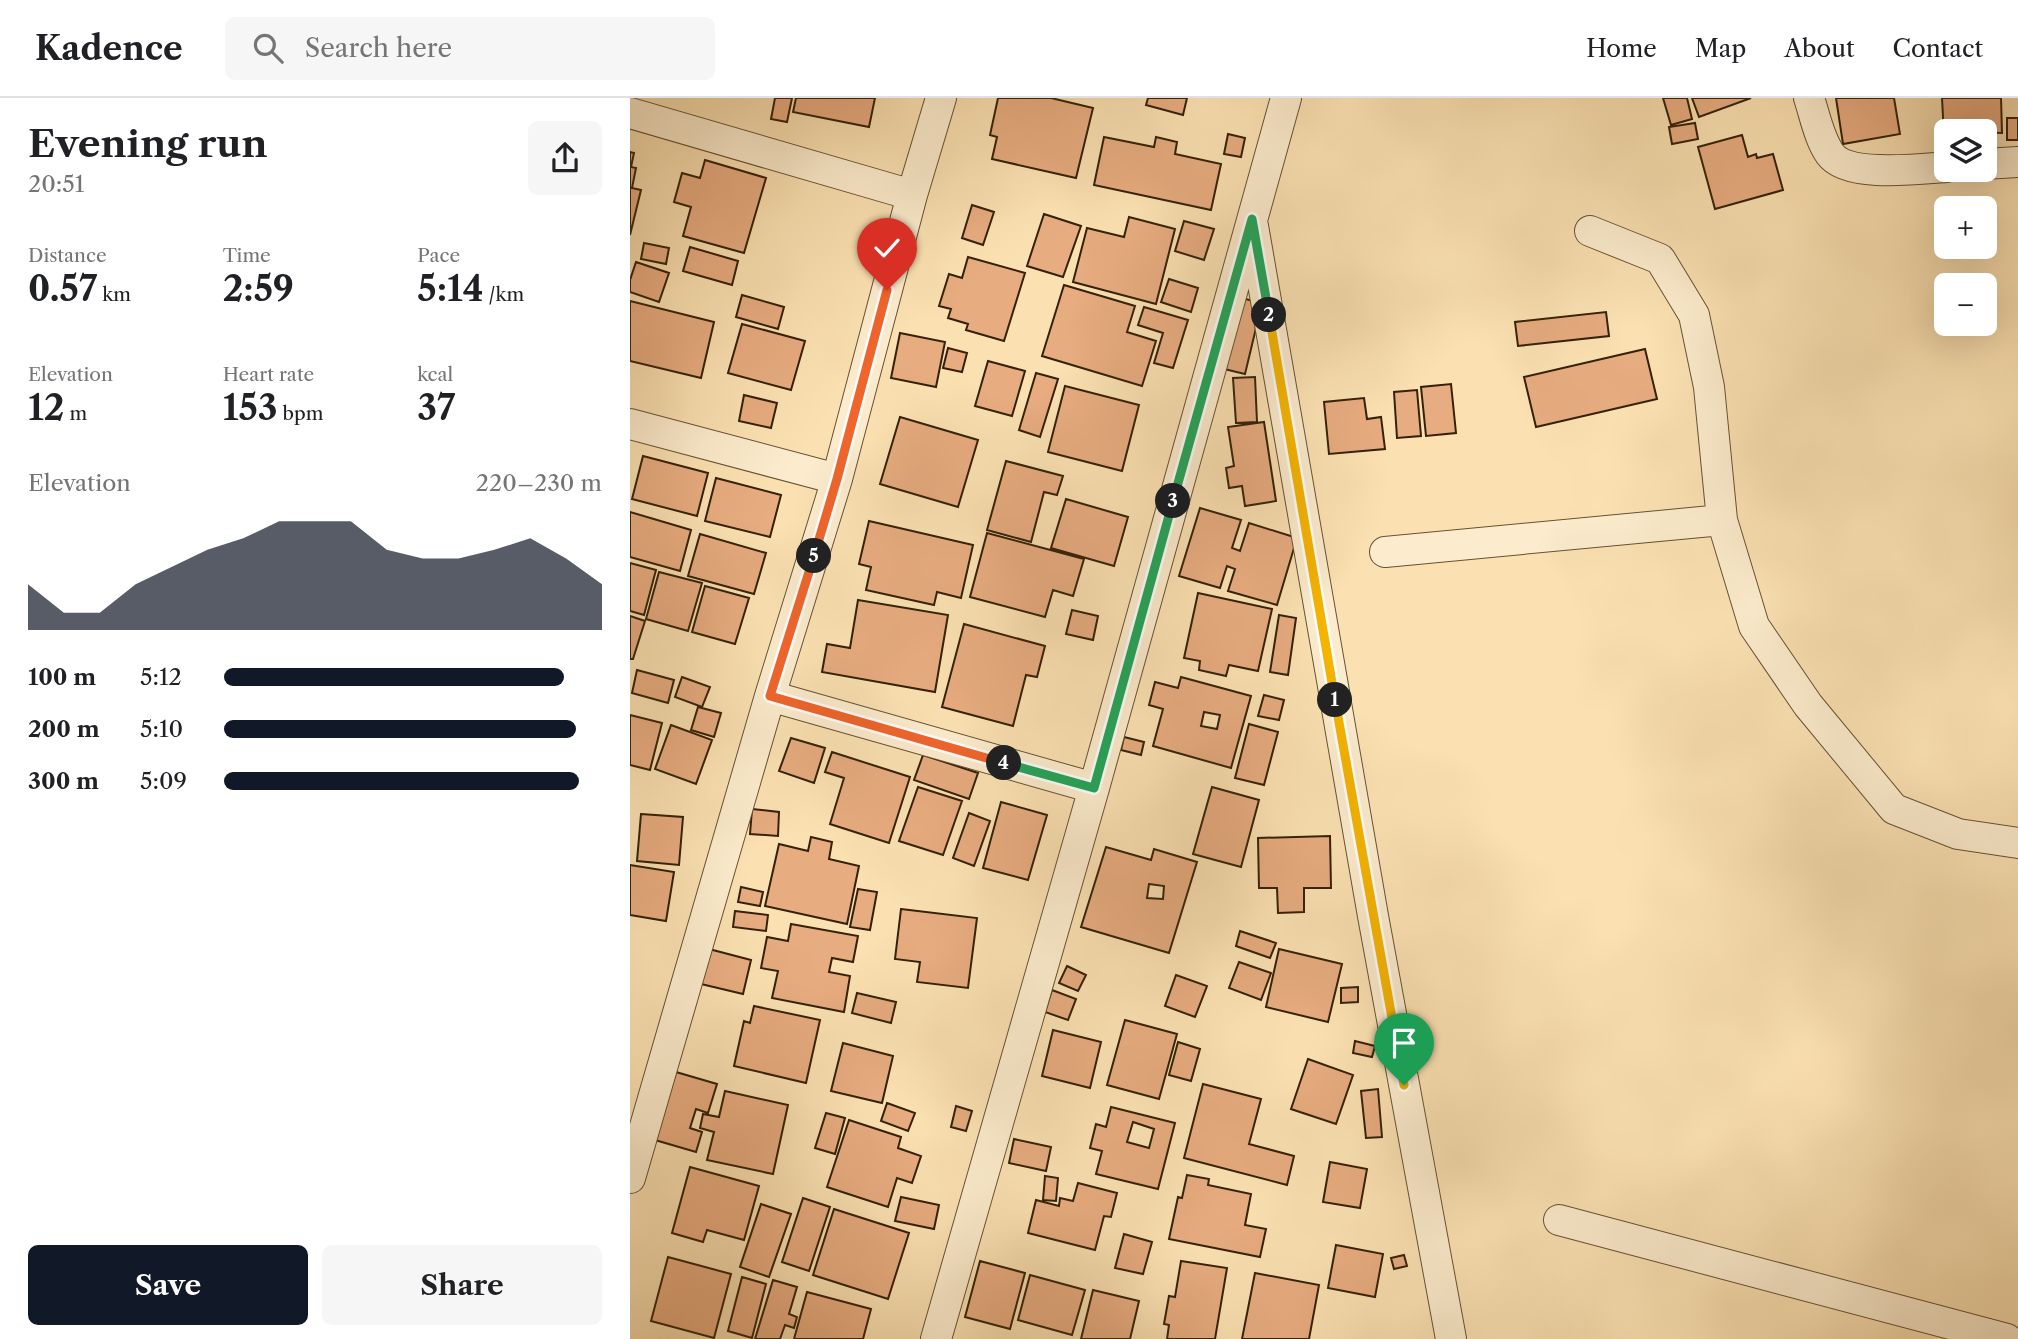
<!DOCTYPE html>
<html lang="en">
<head>
<meta charset="utf-8">
<style>
	:root { --surface:#fff; --page:#f6f6f6; --text:#202124; --muted:#757577; --line:#e0e0e0; --accent:#111827 }
	body { margin:0; font-family:"Libre Caslon Text",serif; background:var(--page); color:var(--text); height:100vh; display:flex; flex-direction:column; font-size:26px; white-space:nowrap }
	* { box-sizing:border-box; margin:0 }
	p { font-size:23px; color:var(--muted) }
	.icon { flex:none; width:38px; height:38px; fill:none; stroke:currentColor; stroke-width:2; stroke-linecap:round; stroke-linejoin:round }
	.map { position:relative; flex:1; overflow:hidden }
	.panel { display:flex; flex-direction:column; background:var(--surface); width:630px }
	.panel>* { flex:none }
	.fabs { position:absolute; left:1304px; top:21px; display:grid; gap:14px }
	.fabs a { display:grid; place-items:center; width:63px; height:63px; border-radius:10px; background:var(--surface); box-shadow:0 7px 28px #0002; font-size:35px }
	.pin { position:absolute; display:grid; place-items:center; width:60px; height:60px; color:#fff; margin:-72px -30px; border-radius:50% 50% 50% 0; rotate:-45deg; box-shadow:0 0 7px #0007 }
	.pin .icon { rotate:45deg }
	.km { position:absolute; width:35px; height:35px; margin:-18px; border-radius:50%; background:#222; color:#fff; font-size:19px; line-height:35px; text-align:center }
	.round { display:grid; place-items:center; flex:none; width:74px; height:74px; border-radius:10px; background:var(--page) }
	.head { display:flex; align-items:center; justify-content:space-between; height:119px; padding:0 28px }
	h1 { font-size:38px; font-weight:700; line-height:52px }
	.stats { display:grid; grid-template-columns:repeat(3,1fr); gap:10px; height:119px; padding:7px 28px }
	.stats div { display:grid; align-content:center }
	.stats b { font-size:35px; font-weight:700 }
	.stats small { font-size:19px; font-weight:400 }
	.stats p { font-size:19px }
	.chart { height:196px; padding:14px 28px }
	.chart p { display:flex; justify-content:space-between }
	.chart svg { width:100%; height:126px; margin-top:7px; fill:var(--accent); opacity:.7 }
	.action { display:flex; gap:14px; margin-top:auto; padding:14px 28px }
	.action a { flex:1; height:80px; border-radius:10px; background:var(--accent); color:#fff; font-size:28px; font-weight:700; line-height:80px; text-align:center }
	.action a+a { background:var(--page); color:var(--text) }
	ul { padding:0 28px; list-style:none; font-size:23px }
	li { display:grid; grid-template-columns:112px 84px 1fr; align-items:center; height:52px }
	li i { height:18px; border-radius:9px; background:var(--accent) }
	header { display:flex; align-items:center; gap:42px; box-sizing:border-box; height:98px; padding:0 35px; background:var(--surface); border-bottom:2px solid var(--line) }
	header strong { font-size:33px }
	nav { display:flex; gap:38px; margin-inline-start:auto; font-size:24px }
	.search { width:490px; height:63px; background:var(--page); display:flex; align-items:center; gap:18px; box-sizing:border-box; padding:0 24px; border-radius:10px; color:var(--muted); font-size:26px }
	main { display:flex; flex:1; min-height:0 }
	.map>svg:first-child { display:block }
	.building { fill:#e7ac80; stroke:#342108; stroke-width:2; fill-rule:evenodd }
	.lines { fill:none; stroke-linecap:round; stroke-linejoin:round }
	.street-casing { stroke:#665132; stroke-width:32 }
	.street { stroke:#fceccd; stroke-width:30 }
	.split-1-casing { stroke:#fff; stroke-width:14 }
	.split-2-casing { stroke:#fff; stroke-width:14 }
	.split-3-casing { stroke:#fff; stroke-width:14 }
	.split-4-casing { stroke:#fff; stroke-width:14 }
	.split-5-casing { stroke:#fff; stroke-width:14 }
	.split-6-casing { stroke:#fff; stroke-width:14 }
	.split-1 { stroke:#f5b400; stroke-width:9 }
	.split-2 { stroke:#f5b400; stroke-width:9 }
	.split-3 { stroke:#22a559; stroke-width:9 }
	.split-4 { stroke:#22a559; stroke-width:9 }
	.split-5 { stroke:#f0652b; stroke-width:9 }
	.split-6 { stroke:#f0652b; stroke-width:9 }
</style>
</head>
<body>
<header>
<strong>Kadence</strong>
<div class="search"><svg class="icon" aria-label="search" viewBox="0 0 24 24"><circle cx="10" cy="10" r="6"/><path d="M15 15l6 6"/></svg>Search here</div>
<nav><a>Home</a><a>Map</a><a>About</a><a>Contact</a></nav>
</header>
<main>
<section class="panel">
<div class="head"><div><h1>Evening run</h1><p>20:51</p></div><a class="round"><svg class="icon" aria-label="share" viewBox="0 0 24 24"><path d="M12 15V3M7 8l5-5 5 5M5 13v7h14v-7"/></svg></a></div>
<div class="stats">
<div><p>Distance</p><b>0.57<small> km</small></b></div>
<div><p>Time</p><b>2:59</b></div>
<div><p>Pace</p><b>5:14<small> /km</small></b></div>
</div>
<div class="stats">
<div><p>Elevation</p><b>12<small> m</small></b></div>
<div><p>Heart rate</p><b>153<small> bpm</small></b></div>
<div><p>kcal</p><b>37</b></div>
</div>
<div class="chart"><p><span>Elevation</span>220–230 m</p>
<svg viewBox="0 0 160 44" preserveAspectRatio="none"><path d="M0 44V28L10 38L20 38L30 28L40 22L50 16L60 12L70 6L80 6L90 6L100 16L110 19L120 19L130 16L140 12L150 19L160 28V44z"/></svg>
</div>
<ul>
<li><b>100 m</b>5:12<i style="width:90%"></i></li>
<li><b>200 m</b>5:10<i style="width:93%"></i></li>
<li><b>300 m</b>5:09<i style="width:94%"></i></li>
</ul>
<div class="action"><a>Save</a><a>Share</a></div>
</section>
<div class="map">
<svg width="1388" height="1241" viewBox="0 0 1388 1241">
	<rect width="100%" height="100%" fill="#fbe1b2"/>
	<filter id="stains"><feTurbulence type="fractalNoise" baseFrequency=".00286" numOctaves="4"/><feColorMatrix values="0 0 0 0 .2 0 0 0 0 .09 0 0 0 0 .02 0 0 0 .5 -.17"/></filter>
	<radialGradient id="worn" r=".72"><stop offset=".6" stop-color="#630" stop-opacity="0"/><stop offset="1" stop-color="#630" stop-opacity=".3"/></radialGradient>
	<!-- building -->
	<path class="building" d="M 145,0 L 162,0 L 157,24 L 141,21 Z
		M 166,0 L 245,0 L 239,29 L 163,14 Z
		M 368,0 L 421,0 L 463,10 L 446,80 L 362,61 L 367,39 L 360,37 Z
		M 518,0 L 557,0 L 553,17 L 516,7 Z
		M 1033,0 L 1057,0 L 1062,21 L 1041,27 Z
		M 1062,0 L 1121,0 L 1069,19 Z
		M 1206,0 L 1264,0 L 1270,36 L 1213,46 Z
		M 1312,0 L 1371,0 L 1372,35 L 1316,33 L 1316,37 L 1314,37 Z
		M 1377,20 L 1388,20 L 1388,42 L 1377,42 Z
		M 1065,25 L 1068,41 L 1042,46 L 1039,29 Z
		M 598,36 L 615,40 L 611,59 L 594,56 Z
		M 1112,37 L 1118,59 L 1126,56 L 1127,60 L 1143,56 L 1153,92 L 1085,111 L 1068,49 Z
		M 474,39 L 524,49 L 526,39 L 547,44 L 545,56 L 591,66 L 581,112 L 464,87 Z
		M 0,54 L 4,55 L 1,69 L 6,70 L 2,90 L 11,92 L 0,137 Z
		M 75,62 L 136,80 L 114,155 L 53,138 L 61,109 L 44,104 L 52,75 L 70,80 Z
		M 342,107 L 364,114 L 353,147 L 332,140 Z
		M 414,116 L 451,128 L 433,179 L 397,168 Z
		M 499,119 L 545,131 L 526,206 L 443,184 L 457,130 L 494,139 Z
		M 554,123 L 584,131 L 574,162 L 545,153 Z
		M 14,145 L 39,150 L 36,166 L 11,161 Z
		M 60,149 L 108,163 L 102,187 L 53,173 Z
		M 338,159 L 395,175 L 374,243 L 336,232 L 338,226 L 318,220 L 321,211 L 309,208 L 319,176 L 332,180 Z
		M 6,164 L 39,175 L 29,204 L 0,194 L 0,182 Z
		M 539,181 L 568,190 L 561,214 L 531,204 Z
		M 434,187 L 505,208 L 497,234 L 526,243 L 512,288 L 412,258 Z
		M 112,197 L 154,209 L 148,231 L 106,219 Z
		M 607,199 L 632,205 L 615,276 L 590,270 Z
		M 0,203 L 84,224 L 71,280 L 0,263 Z
		M 514,209 L 558,222 L 543,270 L 524,265 L 533,235 L 508,227 Z
		M 976,214 L 979,238 L 888,248 L 885,224 Z
		M 112,226 L 175,243 L 161,292 L 98,275 Z
		M 270,235 L 315,244 L 306,289 L 261,280 Z
		M 318,250 L 337,255 L 332,274 L 313,270 Z
		M 1015,251 L 1027,301 L 906,329 L 894,279 Z
		M 358,263 L 395,273 L 382,318 L 345,308 Z
		M 406,275 L 428,281 L 410,339 L 389,332 Z
		M 625,279 L 627,324 L 606,325 L 603,280 Z
		M 821,286 L 826,335 L 796,338 L 791,289 Z
		M 435,288 L 509,307 L 492,373 L 418,354 Z
		M 787,292 L 791,338 L 767,340 L 764,294 Z
		M 114,297 L 147,305 L 141,330 L 109,323 Z
		M 734,300 L 737,321 L 751,319 L 755,351 L 699,356 L 694,304 Z
		M 270,319 L 348,342 L 328,409 L 250,386 Z
		M 634,324 L 646,403 L 615,408 L 612,388 L 599,390 L 596,370 L 604,368 L 598,329 Z
		M 13,358 L 78,375 L 67,418 L 2,401 Z
		M 376,363 L 433,378 L 427,397 L 414,394 L 401,444 L 357,432 Z
		M 86,380 L 151,397 L 140,439 L 75,423 Z
		M 436,401 L 498,419 L 484,468 L 421,450 Z
		M 570,410 L 611,422 L 602,450 L 610,453 L 619,425 L 667,440 L 647,507 L 598,493 L 605,471 L 597,468 L 590,490 L 549,478 Z
		M 0,414 L 61,432 L 50,473 L 0,459 Z
		M 239,423 L 343,447 L 331,500 L 307,494 L 304,507 L 236,492 L 241,469 L 229,466 Z
		M 357,435 L 454,461 L 443,498 L 423,492 L 415,519 L 340,499 Z
		M 70,436 L 136,455 L 124,496 L 58,478 Z
		M 0,465 L 26,472 L 14,517 L 0,513 Z
		M 29,474 L 72,485 L 58,533 L 16,521 Z
		M 75,488 L 119,500 L 105,546 L 62,534 Z
		M 568,495 L 642,511 L 628,573 L 599,567 L 596,578 L 569,572 L 570,563 L 554,560 Z
		M 228,502 L 318,517 L 305,594 L 192,574 L 197,546 L 220,550 Z
		M 442,512 L 468,518 L 463,542 L 436,536 Z
		M 649,517 L 666,520 L 658,577 L 640,574 Z
		M 0,518 L 15,523 L 3,561 L 0,561 Z
		M 334,526 L 415,548 L 407,579 L 396,577 L 383,628 L 312,609 Z
		M 7,572 L 44,582 L 38,605 L 2,595 Z
		M 52,579 L 80,589 L 72,609 L 45,599 Z
		M 551,579 L 621,598 L 601,670 L 523,648 L 533,611 L 519,607 L 525,584 L 548,590 ZM 574,614 L 590,617 L 587,631 L 571,628 Z
		M 634,597 L 654,602 L 649,622 L 628,618 Z
		M 68,609 L 91,615 L 84,639 L 61,632 Z
		M 0,617 L 32,625 L 20,672 L 0,667 Z
		M 619,626 L 648,634 L 634,687 L 605,680 Z
		M 41,627 L 82,642 L 66,686 L 25,671 Z
		M 494,639 L 514,644 L 511,657 L 491,652 Z
		M 161,640 L 195,650 L 184,685 L 149,673 Z
		M 202,654 L 280,679 L 259,745 L 200,726 L 214,680 L 195,674 Z
		M 293,657 L 348,675 L 339,701 L 284,682 Z
		M 288,689 L 332,703 L 313,757 L 269,743 Z
		M 582,689 L 629,702 L 611,769 L 563,756 Z
		M 371,704 L 417,717 L 398,782 L 353,770 Z
		M 122,711 L 149,714 L 148,738 L 120,736 Z
		M 339,715 L 360,723 L 344,768 L 323,760 Z
		M 11,716 L 53,719 L 49,767 L 7,763 Z
		M 700,738 L 701,790 L 674,790 L 674,814 L 648,815 L 647,790 L 629,790 L 628,740 Z
		M 181,739 L 202,744 L 199,761 L 229,768 L 217,826 L 135,808 L 149,746 L 178,753 Z
		M 476,749 L 521,762 L 524,751 L 567,764 L 539,855 L 451,829 ZM 519,786 L 534,788 L 533,801 L 517,800 Z
		M 0,767 L 44,774 L 36,823 L 0,817 Z
		M 111,789 L 133,794 L 130,808 L 108,804 Z
		M 228,791 L 247,794 L 240,832 L 220,829 Z
		M 271,811 L 347,820 L 338,890 L 287,884 L 290,864 L 265,861 Z
		M 105,813 L 138,817 L 136,833 L 103,829 Z
		M 161,826 L 228,838 L 223,864 L 202,860 L 199,874 L 220,878 L 214,914 L 142,900 L 148,873 L 131,870 L 137,839 L 158,843 Z
		M 610,833 L 646,845 L 640,860 L 606,848 Z
		M 79,851 L 121,862 L 113,896 L 71,886 Z
		M 649,851 L 712,866 L 698,924 L 636,909 Z
		M 609,864 L 641,875 L 631,902 L 599,890 Z
		M 437,868 L 456,877 L 448,893 L 429,885 Z
		M 546,877 L 577,888 L 565,919 L 535,908 Z
		M 728,889 L 728,904 L 711,905 L 711,890 Z
		M 422,892 L 446,901 L 438,922 L 415,914 Z
		M 227,895 L 266,904 L 261,925 L 222,915 Z
		M 124,908 L 190,922 L 176,985 L 104,968 L 114,923 L 120,925 Z
		M 495,922 L 547,936 L 529,1001 L 477,987 Z
		M 423,932 L 471,944 L 460,990 L 412,978 Z
		M 725,943 L 745,948 L 742,959 L 723,955 Z
		M 548,944 L 570,951 L 561,983 L 539,977 Z
		M 213,945 L 263,958 L 252,1005 L 201,993 Z
		M 678,961 L 723,977 L 706,1026 L 661,1011 Z
		M 46,974 L 87,986 L 78,1015 L 66,1011 L 60,1030 L 72,1034 L 66,1054 L 25,1042 Z
		M 573,986 L 631,1001 L 619,1046 L 664,1058 L 657,1087 L 554,1060 Z
		M 748,991 L 752,1039 L 736,1040 L 731,993 Z
		M 95,993 L 158,1007 L 143,1076 L 77,1062 L 84,1034 L 70,1030 L 73,1016 L 89,1019 Z
		M 257,1005 L 285,1015 L 278,1033 L 251,1023 Z
		M 326,1008 L 342,1013 L 336,1033 L 321,1029 Z
		M 481,1009 L 545,1025 L 528,1091 L 466,1076 L 472,1053 L 460,1050 L 466,1026 L 476,1029 ZM 503,1024 L 524,1031 L 519,1050 L 497,1044 Z
		M 196,1015 L 215,1020 L 205,1056 L 185,1050 Z
		M 219,1022 L 271,1039 L 268,1050 L 291,1058 L 282,1085 L 267,1080 L 258,1109 L 197,1089 Z
		M 384,1041 L 421,1049 L 416,1073 L 379,1065 Z
		M 700,1064 L 737,1071 L 730,1110 L 693,1104 Z
		M 60,1069 L 129,1088 L 114,1142 L 77,1132 L 73,1144 L 42,1135 Z
		M 557,1077 L 579,1081 L 578,1087 L 621,1096 L 615,1127 L 636,1131 L 630,1159 L 539,1141 L 548,1099 L 552,1100 Z
		M 415,1078 L 428,1080 L 426,1103 L 413,1102 Z
		M 448,1085 L 487,1095 L 481,1119 L 474,1118 L 465,1152 L 398,1135 L 406,1102 L 429,1108 L 430,1100 L 443,1103 Z
		M 271,1099 L 309,1107 L 304,1131 L 265,1123 Z
		M 173,1100 L 200,1109 L 179,1173 L 152,1164 Z
		M 131,1106 L 161,1116 L 139,1179 L 110,1169 Z
		M 204,1111 L 279,1135 L 258,1201 L 183,1177 Z
		M 494,1136 L 522,1144 L 513,1176 L 485,1170 Z
		M 706,1147 L 753,1156 L 745,1199 L 698,1190 Z
		M 774,1157 L 777,1168 L 764,1171 L 761,1160 Z
		M 38,1159 L 101,1176 L 84,1240 L 21,1223 Z
		M 350,1163 L 395,1175 L 380,1231 L 335,1219 Z
		M 551,1163 L 597,1170 L 585,1241 L 537,1241 L 539,1227 L 534,1226 L 539,1198 L 545,1199 Z
		M 625,1175 L 689,1187 L 679,1241 L 612,1241 Z
		M 400,1177 L 455,1192 L 442,1237 L 388,1222 Z
		M 112,1179 L 136,1186 L 122,1240 L 98,1233 Z
		M 143,1182 L 167,1189 L 159,1216 L 167,1219 L 164,1230 L 155,1227 L 150,1241 L 125,1241 Z
		M 463,1192 L 509,1203 L 500,1241 L 451,1241 Z
		M 177,1194 L 241,1211 L 233,1241 L 164,1241 Z"/>
	<g class="lines">
		<!-- street casing -->
		<g class="street-casing">
			<path id="street" d="M 1179,0 C 1185,18 1189,40 1200,56 C 1217,80 1288,71 1316,69
				M 0,15 L 282,97
				M 1354,66 L 1388,64
				M 623,128 L 743,818 L 821,1241
				M 960,133 L 1030,161 L 1064,217 L 1079,289 L 1092,422 L 1124,528 L 1178,607 L 1264,711 L 1328,736 L 1388,745
				M 0,326 L 207,381
				M 755,454 L 1092,422
				M 140,598 L 464,690
				M 0,1080 L 140,598 L 207,381 L 282,97 L 311,0
				M 929,1122 L 1377,1241
				M 306,1241 L 464,690 L 656,0"/>
		</g>
		<!-- street -->
		<use href="#street" class="street"/>
	</g>
	<g class="lines">
		<!-- split-1 casing -->
		<g class="split-1-casing">
			<path id="split-1" d="M 705,602 L 774,987"/>
		</g>
		<!-- split-2 casing -->
		<g class="split-2-casing">
			<path id="split-2" d="M 639,217 L 705,602"/>
		</g>
		<!-- split-3 casing -->
		<g class="split-3-casing">
			<path id="split-3" d="M 543,403 L 622,121 L 639,217"/>
		</g>
		<!-- split-4 casing -->
		<g class="split-4-casing">
			<path id="split-4" d="M 374,665 L 464,690 L 543,403"/>
		</g>
		<!-- split-5 casing -->
		<g class="split-5-casing">
			<path id="split-5" d="M 184,458 L 140,598 L 374,665"/>
		</g>
		<!-- split-6 casing -->
		<g class="split-6-casing">
			<path id="split-6" d="M 184,458 L 207,381 L 257,192"/>
		</g>
		<!-- split-1 -->
		<use href="#split-1" class="split-1"/>
		<!-- split-2 -->
		<use href="#split-2" class="split-2"/>
		<!-- split-3 -->
		<use href="#split-3" class="split-3"/>
		<!-- split-4 -->
		<use href="#split-4" class="split-4"/>
		<!-- split-5 -->
		<use href="#split-5" class="split-5"/>
		<!-- split-6 -->
		<use href="#split-6" class="split-6"/>
	</g>
	<rect width="100%" height="100%" filter="url(#stains)"/>
	<rect width="100%" height="100%" fill="url(#worn)"/>
</svg>
<div class="fabs">
<a><svg class="icon" aria-label="layers" viewBox="0 0 24 24"><path d="M12 4l9 5-9 5-9-5zM3 14l9 5 9-5"/></svg></a>
<a>+</a>
<a>−</a>
</div>
<div class="pin" style="left:774px;top:987px;background:#1e9e55"><svg class="icon" aria-label="arrive" viewBox="0 0 24 24"><path d="M6 21V4h12l-3 4 3 4H6"/></svg></div>
<div class="pin" style="left:257px;top:192px;background:#d93025"><svg class="icon" aria-label="check" viewBox="0 0 24 24"><path d="M5 12l5 5 9-10"/></svg></div>
<b class="km" style="left:705px;top:602px">1</b>
<b class="km" style="left:639px;top:217px">2</b>
<b class="km" style="left:543px;top:403px">3</b>
<b class="km" style="left:374px;top:665px">4</b>
<b class="km" style="left:184px;top:458px">5</b>
</div>
</main>
</body>
</html>
